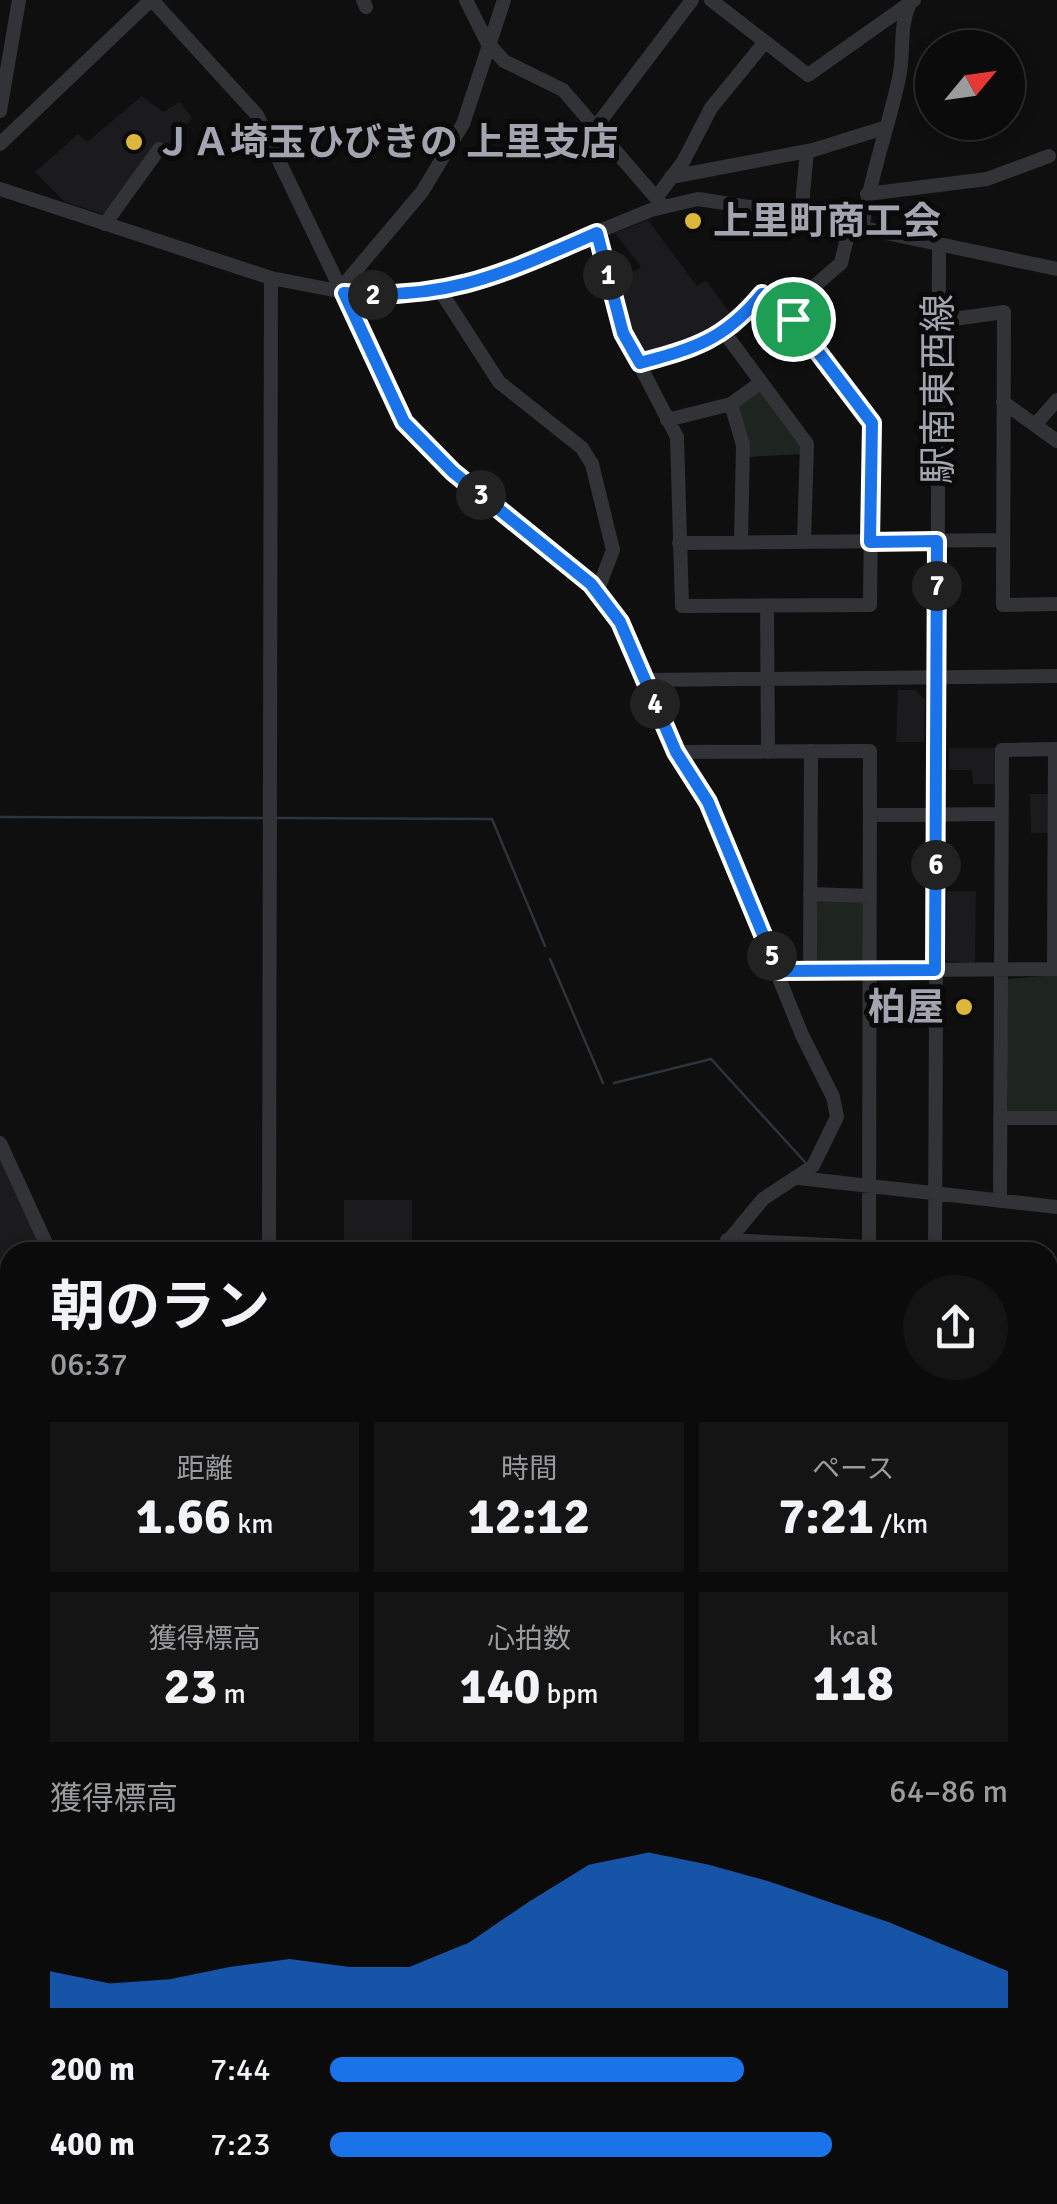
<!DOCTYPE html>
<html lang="ja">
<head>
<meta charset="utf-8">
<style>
	:root { --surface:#0b0b0c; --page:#141415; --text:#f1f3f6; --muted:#9a9b9d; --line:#2b2b2d; --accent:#1a73e8 }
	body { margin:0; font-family:Signika,"Noto Sans JP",sans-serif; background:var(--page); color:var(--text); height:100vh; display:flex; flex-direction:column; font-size:38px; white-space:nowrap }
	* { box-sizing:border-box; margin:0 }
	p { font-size:32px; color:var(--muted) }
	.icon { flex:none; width:55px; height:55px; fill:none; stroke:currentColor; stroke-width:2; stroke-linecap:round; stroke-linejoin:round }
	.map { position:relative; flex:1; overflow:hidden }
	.details { position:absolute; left:0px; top:1242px; width:1058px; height:962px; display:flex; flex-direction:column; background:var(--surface); border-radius:30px 30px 0 0; box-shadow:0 5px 15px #0003,0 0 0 2px var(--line) }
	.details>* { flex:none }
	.needle { width:65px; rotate:61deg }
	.fabs { position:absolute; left:915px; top:30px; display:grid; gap:20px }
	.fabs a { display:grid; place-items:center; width:110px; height:110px; border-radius:50%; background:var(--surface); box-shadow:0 5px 15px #0003,0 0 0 2px var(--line); font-size:50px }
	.pin { position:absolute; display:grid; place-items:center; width:85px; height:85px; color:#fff; margin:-42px; border:5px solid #fff; border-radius:50%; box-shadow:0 2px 10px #0007 }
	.km { position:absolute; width:50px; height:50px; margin:-25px; border-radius:50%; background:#222; color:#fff; font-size:28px; line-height:50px; text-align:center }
	.round { display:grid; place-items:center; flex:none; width:105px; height:105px; border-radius:52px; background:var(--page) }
	.summary { display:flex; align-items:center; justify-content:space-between; height:170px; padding:0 50px }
	h1 { font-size:55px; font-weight:700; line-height:75px }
	.metrics { display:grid; grid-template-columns:repeat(3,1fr); gap:15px; height:170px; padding:10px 50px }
	.metrics div { display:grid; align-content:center; border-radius:0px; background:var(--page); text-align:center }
	.metrics b { font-size:50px; font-weight:700 }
	.metrics small { font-size:28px; font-weight:400 }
	.metrics p { font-size:28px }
	.chart { height:280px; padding:20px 50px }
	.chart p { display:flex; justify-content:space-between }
	.chart svg { width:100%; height:180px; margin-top:10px; fill:var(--accent); opacity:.7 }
	ul { padding:0 50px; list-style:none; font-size:32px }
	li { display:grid; grid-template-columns:160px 120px 1fr; align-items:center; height:75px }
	li i { height:25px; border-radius:12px; background:var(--accent) }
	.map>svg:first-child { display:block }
	.built { fill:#1b1b1d }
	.green { fill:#1e241f }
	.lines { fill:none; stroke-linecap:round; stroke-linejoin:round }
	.stream { stroke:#2e343b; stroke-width:2.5 }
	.minor { stroke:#323337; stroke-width:14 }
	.major { stroke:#4d4d53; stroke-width:18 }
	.route-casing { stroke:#fff; stroke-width:20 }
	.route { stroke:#1a73e8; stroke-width:12 }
	.poi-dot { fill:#ddb73a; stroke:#0a0a0b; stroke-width:4 }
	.labels { text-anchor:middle; stroke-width:10; stroke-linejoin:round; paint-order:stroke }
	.poi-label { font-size:38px; font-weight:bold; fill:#a2a4af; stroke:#0a0a0b; text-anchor:start }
	.street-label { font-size:38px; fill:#a2a4af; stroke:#0a0a0b }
</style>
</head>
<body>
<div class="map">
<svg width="1057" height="2204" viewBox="0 0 1057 2204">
	<rect width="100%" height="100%" fill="#0f0f10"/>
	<!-- built -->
	<path class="built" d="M 142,96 L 163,112 L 180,102 L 192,118 L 106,215 L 65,202 L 35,172 L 78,134 L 87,142 Z
		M 648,220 L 697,286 L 706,281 L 734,318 L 719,330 L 644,358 L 630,334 L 615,285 L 641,267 L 615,233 Z
		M 898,690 L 915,690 L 925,700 L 924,742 L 896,742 Z
		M 949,748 L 997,748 L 997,784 L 973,784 L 972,770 L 949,770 Z
		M 1030,794 L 1051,794 L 1050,833 L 1031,833 Z
		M 947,891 L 976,891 L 975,964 L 946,961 Z
		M 0,1151 L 44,1252 L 10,1252 L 10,1326 L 0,1326 Z
		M 344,1200 L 412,1200 L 412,1252 L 344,1252 Z
		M 1048,1317 L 1057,1318 L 1057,1866 L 1048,1868 Z
		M 1048,1940 L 1057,1941 L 1057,2110 L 1048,2110 Z
		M 618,2195 L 693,2195 L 693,2204 L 618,2204 Z"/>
	<!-- green -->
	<path class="green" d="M 762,390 L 803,446 L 802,454 L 747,457 L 736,403 Z
		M 818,898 L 863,899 L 866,964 L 814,964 Z
		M 1057,975 L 1057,1114 L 1008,1114 L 1005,979 Z"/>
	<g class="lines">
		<!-- stream -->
		<path class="stream" d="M 0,817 L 263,818
			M 276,818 L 492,819 L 545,946
			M 550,959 L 603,1083
			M 614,1083 L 711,1059 L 805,1162"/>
		<!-- minor -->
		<path class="minor" d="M 152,0 L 257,115 L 404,421 L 453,472 L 597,592 L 631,642 L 675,752 L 708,803 L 802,1035 L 833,1097 L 837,1117 L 813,1166 L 763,1199 L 719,1252
			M 363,0 L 366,7
			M 466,0 L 487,42 L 504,61 L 563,90 L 663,206
			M 711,0 L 808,75 L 914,0
			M 0,111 L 19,0
			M 595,128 L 692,0
			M 0,144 L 151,0
			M 671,177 L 813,150 L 884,128
			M 0,189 L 271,278 L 354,294 L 418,295 L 462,287 L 651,210 L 698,199 L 801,215 L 1057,269
			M 867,194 L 987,179 L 1049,156
			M 656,198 L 683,162 L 711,108 L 765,42
			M 801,215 L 807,151
			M 105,224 L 159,149
			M 862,229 C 870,177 888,129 899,78 C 905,51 898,29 910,3
			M 597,233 L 623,333 L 677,437 L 682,606 L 870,605 L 872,423 L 793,319 L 762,294 C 723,340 696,348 640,363
			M 441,292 L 499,382 L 582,448 L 592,464 L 613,550 L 597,592
			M 344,293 L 346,282 L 422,192 L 463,124 L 504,0
			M 793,319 L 810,290 L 841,263 L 850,226
			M 939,321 L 1004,312 L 1003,605 L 1057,604
			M 724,332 L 807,444 L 804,541
			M 1003,402 L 1057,441
			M 731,404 L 743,445 L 741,542
			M 667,420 L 731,404 L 760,383
			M 1035,425 L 1057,400
			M 679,543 L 1003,540
			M 767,606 L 768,752
			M 647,680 L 1057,676
			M 675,752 L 870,751 L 869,1247 L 727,1240
			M 870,815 L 1002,814
			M 810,894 L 870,896
			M 1054,969 L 1055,749
			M 778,971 L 1057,969
			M 810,971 L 811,751
			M 1000,1118 L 1057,1118
			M 0,1143 L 50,1252
			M 799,1178 L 1057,1207
			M 1000,1201 L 1002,750 L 1057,749
			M 269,1252 L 271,278
			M 935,1252 L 939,245
			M 0,1367 L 7,1394 L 0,1396
			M 0,1452 L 10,1449
			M 0,1478 L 10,1501
			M 0,1640 L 5,1637
			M 0,1737 L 10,1744
			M 0,1822 L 10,1824
			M 1048,1872 L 1057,1870
			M 0,1922 L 10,1922
			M 0,1977 L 10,1976
			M 1048,2113 L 1057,2113
			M 35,2195 L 36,2204
			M 265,2195 L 265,2204
			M 551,2196 L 580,2195
			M 0,2201 L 7,2201 L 8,2056
			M 719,2202 L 771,2203
			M 110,2204 L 110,2195
			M 192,2204 L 193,2195
			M 326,2204 L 326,2195
			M 362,2204 L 362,2195
			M 428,2204 L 428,2195
			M 457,2204 L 457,2195
			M 614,2204 L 614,2195
			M 930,2204 L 930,2195"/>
		<!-- major -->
		<path class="major" d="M 1048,1302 L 1057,1302
			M 0,1338 L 10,1338"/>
	</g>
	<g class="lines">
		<!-- route casing -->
		<g class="route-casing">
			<path id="route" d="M 597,233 L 623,333 L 640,363 C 695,348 724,340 762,294 L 793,319 L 872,423 L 870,542 L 937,541 L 935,970 L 778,971 L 708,802 L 676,752 L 620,622 L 591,584 L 453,472 L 404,422 L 344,293 C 449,301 504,273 597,233 Z"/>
		</g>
		<!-- route -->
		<use href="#route" class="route"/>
	</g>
	<!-- markers -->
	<g class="poi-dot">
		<circle cx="134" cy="142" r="10"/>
		<circle cx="693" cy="221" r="10"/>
		<circle cx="964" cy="1007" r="10"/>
	</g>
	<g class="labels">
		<!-- poi labels -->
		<g class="poi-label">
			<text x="154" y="155">ＪＡ埼玉ひびきの 上里支店</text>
			<text x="713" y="234">上里町商工会</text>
			<text x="944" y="1020" text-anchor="end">柏屋</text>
		</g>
		<!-- street labels -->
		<g class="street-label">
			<text transform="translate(938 389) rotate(-90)" y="13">駅南東西線</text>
		</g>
	</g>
</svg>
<div class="fabs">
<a><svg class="needle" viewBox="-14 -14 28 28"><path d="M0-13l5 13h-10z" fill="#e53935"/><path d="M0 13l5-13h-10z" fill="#9a9b9d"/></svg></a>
</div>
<div class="pin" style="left:793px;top:319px;background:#1e9e55"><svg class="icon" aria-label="arrive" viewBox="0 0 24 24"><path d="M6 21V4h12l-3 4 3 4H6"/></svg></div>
<b class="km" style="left:608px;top:275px">1</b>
<b class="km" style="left:373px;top:295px">2</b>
<b class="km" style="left:481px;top:495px">3</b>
<b class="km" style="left:655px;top:704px">4</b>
<b class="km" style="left:772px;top:956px">5</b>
<b class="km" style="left:936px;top:865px">6</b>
<b class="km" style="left:937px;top:586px">7</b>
<section class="details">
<div class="summary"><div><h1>朝のラン</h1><p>06:37</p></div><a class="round"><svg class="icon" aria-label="share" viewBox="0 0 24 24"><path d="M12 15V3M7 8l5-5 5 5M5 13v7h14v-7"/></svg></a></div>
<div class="metrics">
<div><p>距離</p><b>1.66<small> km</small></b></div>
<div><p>時間</p><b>12:12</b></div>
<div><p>ペース</p><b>7:21<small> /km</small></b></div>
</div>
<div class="metrics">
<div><p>獲得標高</p><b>23<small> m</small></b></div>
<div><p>心拍数</p><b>140<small> bpm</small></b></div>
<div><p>kcal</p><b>118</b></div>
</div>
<div class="chart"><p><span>獲得標高</span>64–86 m</p>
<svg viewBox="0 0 160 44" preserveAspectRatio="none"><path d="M0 44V35L10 38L20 37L30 34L40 32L50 34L60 34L70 28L80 18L90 9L100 6L110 9L120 13L130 18L140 23L150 29L160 35V44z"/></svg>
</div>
<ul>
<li><b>200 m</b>7:44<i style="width:61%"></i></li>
<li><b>400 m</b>7:23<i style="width:74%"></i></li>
</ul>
</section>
</div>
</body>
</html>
